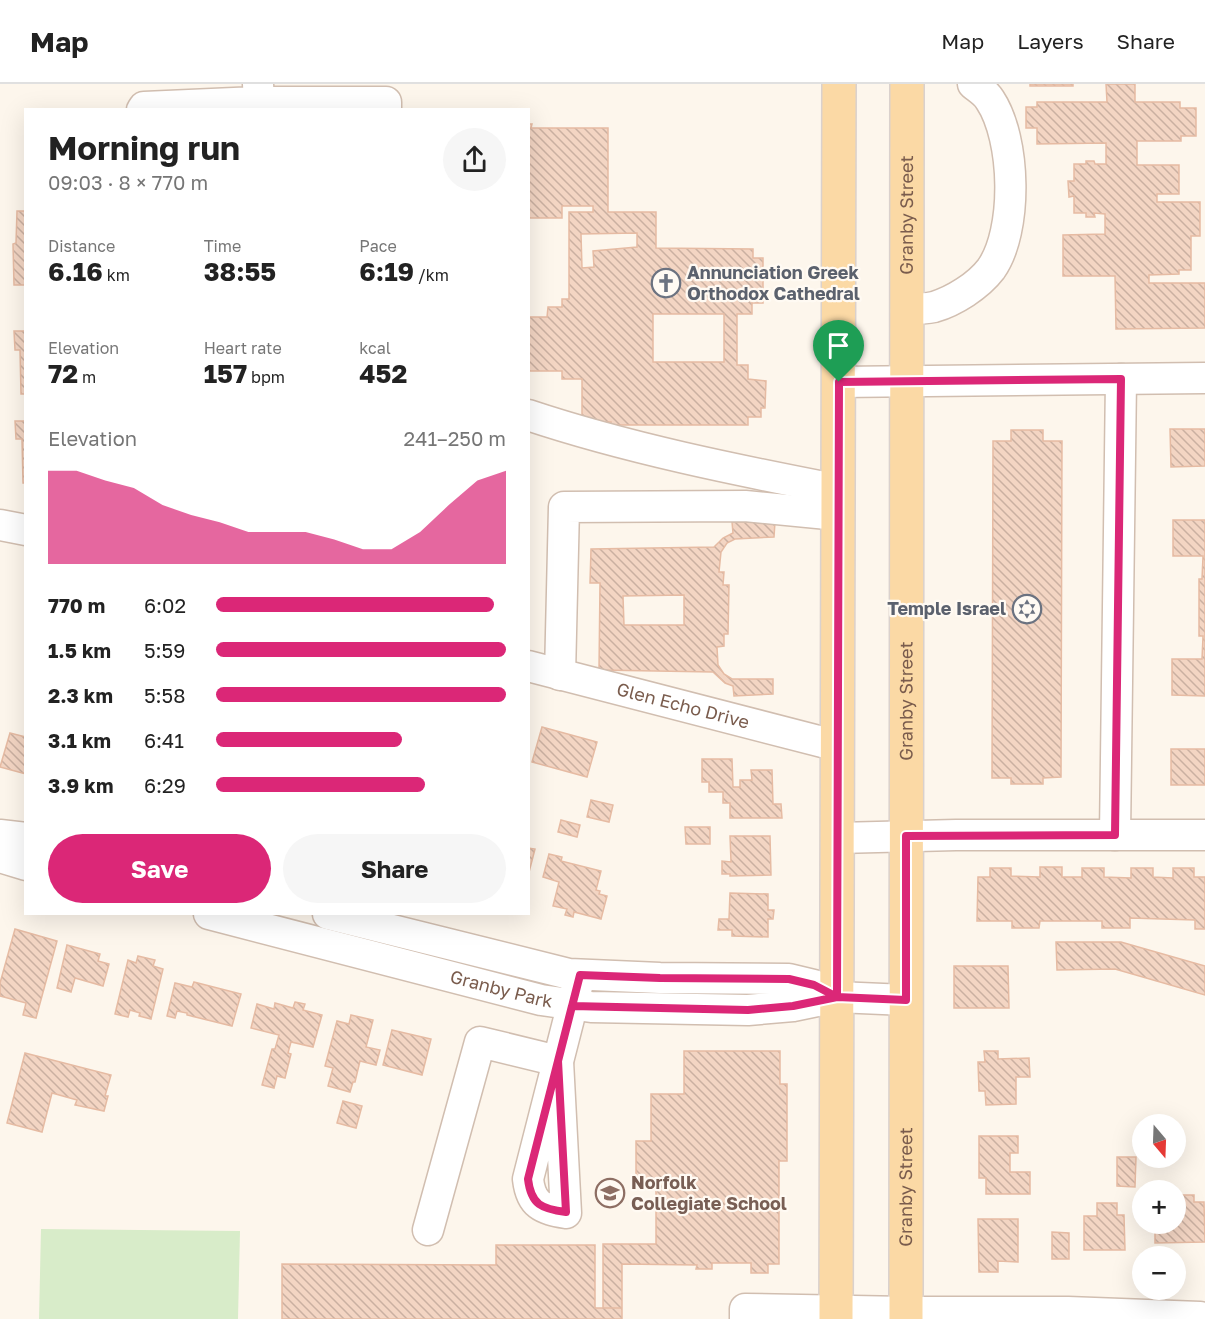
<!DOCTYPE html>
<html lang="en">
<head>
<meta charset="utf-8">
<style>
	:root { --surface:#fff; --page:#f6f6f6; --text:#222; --muted:#767676; --line:#e0e0e0; --accent:#db2777 }
	body { margin:0; font-family:"Golos Text",sans-serif; background:var(--page); color:var(--text); height:100vh; display:flex; flex-direction:column; font-size:22px; white-space:nowrap }
	* { box-sizing:border-box; margin:0 }
	p { font-size:20px; color:var(--muted) }
	.icon { flex:none; width:33px; height:33px; fill:none; stroke:currentColor; stroke-width:2; stroke-linecap:round; stroke-linejoin:round }
	.map { position:relative; flex:1; overflow:hidden }
	.drawer { position:absolute; left:24px; top:24px; width:506px; height:807px; display:flex; flex-direction:column; background:var(--surface); border-radius:0px; box-shadow:0 6px 24px #0002 }
	.drawer>* { flex:none }
	.needle { width:39px; rotate:161deg }
	.controls { position:absolute; left:1132px; top:1030px; display:grid; gap:12px }
	.controls a { display:grid; place-items:center; width:54px; height:54px; border-radius:50%; background:var(--surface); box-shadow:0 6px 24px #0002; font-size:30px }
	.pin { position:absolute; display:grid; place-items:center; width:51px; height:51px; color:#fff; margin:-62px -26px; border-radius:50% 50% 50% 0; rotate:-45deg; box-shadow:0 0 6px #0007 }
	.pin .icon { rotate:45deg }
	.round { display:grid; place-items:center; flex:none; width:63px; height:63px; border-radius:32px; background:var(--page) }
	.summary { display:flex; align-items:center; justify-content:space-between; height:102px; padding:0 24px }
	h1 { font-size:33px; font-weight:700; line-height:45px }
	.stats { display:grid; grid-template-columns:repeat(3,1fr); gap:9px; height:102px; padding:6px 24px }
	.stats div { display:grid; align-content:center }
	.stats b { font-size:26px; font-weight:700 }
	.stats small { font-size:16px; font-weight:400 }
	.stats p { font-size:16px }
	.chart { height:168px; padding:12px 24px }
	.chart p { display:flex; justify-content:space-between }
	.chart svg { width:100%; height:108px; margin-top:6px; fill:var(--accent); opacity:.7 }
	.button { display:flex; gap:12px; margin-top:auto; padding:12px 24px }
	.button a { flex:1; height:69px; border-radius:36px; background:var(--accent); color:#fff; font-size:24px; font-weight:700; line-height:69px; text-align:center }
	.button a+a { background:var(--page); color:var(--text) }
	ul { padding:0 24px; list-style:none; font-size:20px }
	li { display:grid; grid-template-columns:96px 72px 1fr; align-items:center; height:45px }
	li i { height:15px; border-radius:8px; background:var(--accent) }
	header { display:flex; align-items:center; gap:36px; box-sizing:border-box; height:84px; padding:0 30px; background:var(--surface); border-bottom:2px solid var(--line) }
	header strong { font-size:28px }
	nav { display:flex; gap:33px; margin-inline-start:auto; font-size:21px }
	.map>svg:first-child { display:block }
	.park { fill:#d8ecc9 }
	.building { fill:url(#building-back-hatch); stroke:#e6bba3; stroke-width:1.5; fill-rule:evenodd }
	.lines { fill:none; stroke-linecap:round; stroke-linejoin:round }
	.minor-casing { stroke:#d1beb0; stroke-width:33 }
	.major-casing { stroke:#dad1cd; stroke-width:36 }
	.minor { stroke:#fff; stroke-width:30 }
	.major { stroke:#fbd9a5; stroke-width:33 }
	.route-casing { stroke:#fff; stroke-width:12 }
	.route { stroke:#db2777; stroke-width:8 }
	.labels { text-anchor:middle; stroke-width:4.5; stroke-linejoin:round; paint-order:stroke }
	.street-label { font-size:18px; fill:#7a5c4d; stroke:#fffaf3 }
	.worship-label { font-size:18px; font-weight:bold; fill:#5b616d; stroke:#fffaf3; text-anchor:start }
	.education-label { font-size:18px; font-weight:bold; fill:#785e54; stroke:#fffaf3; text-anchor:start }
</style>
</head>
<body>
<header>
<strong>Map</strong>
<nav><a>Map</a><a>Layers</a><a>Share</a></nav>
</header>
<div class="map">
<svg width="1205" height="1235" viewBox="0 0 1205 1235">
	<defs>
		<pattern id="building-back-hatch" width="6" height="6" patternUnits="userSpaceOnUse" patternTransform="scale(1.5)"><rect width="6" height="6" fill="#f3d5c3"/><path d="M-1 5l2 2M0 0l6 6M5-1l2 2" fill="none" stroke="#cab0a1"/></pattern>
	</defs>
	<rect width="100%" height="100%" fill="#fdf6ec"/>
	<!-- park -->
	<path class="park" d="M 41,1145 L 240,1147 L 238,1235 L 39,1235 Z"/>
	<!-- building -->
	<path class="building" d="M 1030,0 L 1073,0 L 1073,2 L 1030,2 Z
		M 1106,0 L 1135,0 L 1135,18 L 1180,18 L 1180,24 L 1196,24 L 1196,52 L 1181,52 L 1181,57 L 1137,57 L 1137,81 L 1179,81 L 1179,110 L 1157,110 L 1157,118 L 1200,118 L 1200,152 L 1191,152 L 1191,186 L 1179,186 L 1179,190 L 1149,191 L 1149,199 L 1205,199 L 1205,244 L 1116,245 L 1115,192 L 1063,192 L 1063,151 L 1105,150 L 1105,130 L 1094,129 L 1095,133 L 1086,133 L 1086,129 L 1074,129 L 1074,112 L 1069,113 L 1068,97 L 1074,97 L 1074,80 L 1086,80 L 1086,77 L 1094,77 L 1095,80 L 1106,80 L 1106,59 L 1037,60 L 1037,44 L 1026,44 L 1026,23 L 1037,23 L 1037,18 L 1107,18 Z
		M 528,40 L 532,40 L 531,44 L 608,44 L 608,128 L 656,128 L 656,164 L 753,165 L 753,174 L 763,174 L 763,219 L 752,219 L 752,230 L 737,230 L 737,281 L 748,281 L 748,295 L 766,297 L 765,324 L 761,324 L 761,333 L 748,333 L 748,341 L 611,341 L 611,338 L 582,338 L 582,295 L 562,295 L 562,287 L 528,287 L 528,233 L 547,233 L 548,223 L 562,223 L 562,215 L 569,215 L 569,128 L 593,128 L 593,122 L 562,122 L 562,134 L 528,134 ZM 637,149 L 637,163 L 593,167 L 594,183 L 582,184 L 581,150 ZM 653,230 L 724,230 L 724,278 L 653,278 Z
		M 17,127 L 26,127 L 26,201 L 14,201 L 13,160 L 16,159 Z
		M 14,247 L 26,247 L 26,310 L 21,310 L 20,266 L 15,266 Z
		M 15,337 L 26,337 L 26,399 L 23,399 L 22,355 L 16,355 Z
		M 1170,345 L 1205,345 L 1205,382 L 1171,383 Z
		M 1011,346 L 1043,346 L 1043,357 L 1062,357 L 1061,693 L 1043,694 L 1043,700 L 1011,700 L 1011,694 L 992,694 L 993,357 L 1011,357 Z
		M 1173,436 L 1205,436 L 1205,612 L 1172,611 L 1172,575 L 1202,575 L 1203,552 L 1199,552 L 1199,495 L 1202,495 L 1203,472 L 1173,472 Z
		M 732,438 L 775,438 L 774,453 L 735,455 L 727,459 L 721,468 L 719,488 L 724,488 L 723,501 L 729,501 L 728,550 L 724,550 L 724,562 L 717,563 L 718,581 L 724,590 L 732,595 L 773,595 L 773,610 L 734,612 L 733,602 L 725,599 L 713,588 L 599,586 L 600,499 L 590,499 L 591,465 L 714,463 L 723,454 L 733,449 ZM 684,511 L 684,541 L 624,541 L 623,512 Z
		M 542,643 L 597,658 L 587,693 L 532,678 Z
		M 10,649 L 26,653 L 26,690 L 0,683 Z
		M 1171,665 L 1205,665 L 1205,701 L 1171,701 Z
		M 702,675 L 732,675 L 733,703 L 740,703 L 740,696 L 752,696 L 751,686 L 772,686 L 773,720 L 781,720 L 782,734 L 730,734 L 730,719 L 723,719 L 723,708 L 709,708 L 709,698 L 702,698 Z
		M 591,716 L 613,721 L 609,738 L 587,733 Z
		M 561,736 L 580,741 L 577,753 L 558,748 Z
		M 685,743 L 710,743 L 710,760 L 686,760 Z
		M 730,752 L 770,752 L 771,791 L 730,792 L 730,790 L 722,790 L 722,777 L 731,778 Z
		M 528,764 L 535,765 L 528,792 Z
		M 549,770 L 562,773 L 561,777 L 601,787 L 596,806 L 600,807 L 599,810 L 607,812 L 601,835 L 574,828 L 573,833 L 565,831 L 567,825 L 553,822 L 559,798 L 543,793 Z
		M 1040,783 L 1062,783 L 1062,793 L 1082,793 L 1082,784 L 1104,784 L 1104,793 L 1131,794 L 1131,784 L 1153,784 L 1153,793 L 1173,794 L 1173,784 L 1194,784 L 1194,793 L 1205,793 L 1205,845 L 1195,845 L 1195,836 L 1130,834 L 1130,844 L 1102,844 L 1102,837 L 1040,837 L 1039,844 L 1012,844 L 1012,837 L 977,837 L 978,793 L 990,793 L 990,784 L 1011,784 L 1011,792 L 1040,793 Z
		M 730,809 L 768,810 L 768,826 L 774,826 L 773,835 L 768,835 L 768,853 L 732,852 L 732,846 L 718,846 L 719,835 L 729,835 Z
		M 15,845 L 57,857 L 36,934 L 23,931 L 26,919 L 0,912 L 0,899 Z
		M 1056,858 L 1121,858 L 1205,882 L 1205,911 L 1115,885 L 1057,886 Z
		M 67,861 L 100,870 L 98,877 L 109,880 L 103,902 L 75,894 L 71,908 L 57,904 Z
		M 138,872 L 155,876 L 153,882 L 163,885 L 151,935 L 139,932 L 140,929 L 130,926 L 128,933 L 115,930 L 128,876 L 136,879 Z
		M 954,882 L 1008,882 L 1009,924 L 954,924 Z
		M 194,898 L 241,910 L 232,942 L 187,931 L 187,929 L 177,927 L 175,934 L 167,932 L 175,899 L 192,903 Z
		M 295,918 L 305,920 L 303,926 L 322,931 L 313,963 L 291,958 L 288,969 L 291,970 L 285,994 L 277,992 L 274,1004 L 262,1001 L 272,965 L 275,965 L 279,951 L 251,944 L 257,920 L 274,925 L 275,919 L 293,924 Z
		M 351,931 L 373,936 L 366,963 L 380,966 L 376,981 L 360,977 L 355,998 L 353,998 L 350,1008 L 328,1002 L 333,984 L 325,982 L 337,937 L 349,940 Z
		M 392,946 L 431,955 L 422,991 L 383,981 Z
		M 684,967 L 780,967 L 780,1000 L 787,1000 L 787,1077 L 779,1077 L 779,1180 L 768,1180 L 768,1189 L 751,1189 L 751,1179 L 712,1179 L 712,1185 L 696,1185 L 697,1181 L 622,1180 L 622,1224 L 603,1224 L 603,1160 L 656,1160 L 656,1105 L 636,1104 L 636,1057 L 651,1057 L 651,1010 L 684,1010 Z
		M 984,967 L 998,967 L 998,975 L 1029,974 L 1030,993 L 1016,993 L 1016,1020 L 986,1021 L 985,1007 L 979,1007 L 978,978 L 985,978 Z
		M 25,969 L 111,991 L 105,1012 L 108,1012 L 104,1027 L 75,1021 L 77,1016 L 52,1009 L 42,1048 L 7,1039 Z
		M 343,1017 L 362,1022 L 356,1044 L 337,1039 Z
		M 979,1052 L 1018,1052 L 1018,1069 L 1010,1069 L 1010,1088 L 1030,1088 L 1030,1110 L 986,1110 L 986,1094 L 979,1094 Z
		M 1117,1073 L 1136,1073 L 1135,1103 L 1117,1102 Z
		M 1179,1111 L 1194,1111 L 1194,1118 L 1204,1118 L 1205,1158 L 1155,1159 L 1155,1140 L 1176,1140 L 1176,1133 L 1180,1132 Z
		M 1097,1119 L 1117,1119 L 1117,1131 L 1124,1131 L 1125,1166 L 1084,1166 L 1084,1132 L 1097,1132 Z
		M 978,1135 L 1018,1135 L 1018,1178 L 998,1177 L 998,1188 L 979,1188 Z
		M 1052,1148 L 1069,1149 L 1069,1175 L 1052,1175 Z
		M 496,1161 L 595,1161 L 595,1224 L 622,1224 L 622,1235 L 282,1235 L 282,1180 L 496,1181 Z"/>
	<g class="lines">
		<!-- minor casing -->
		<g class="minor-casing">
			<g id="minor">
				<path d="M 259,18 L 386,18 L 386,26"/>
				<path d="M 142,26 L 144,23 L 259,18 L 258,0"/>
				<path d="M 906,225 C 915,225 925,225 934,223 C 954,217 978,202 991,185 C 1018,147 1016,55 990,16 C 986,9 979,5 973,0"/>
				<path d="M 839,298 L 1205,294"/>
				<path d="M 528,331 C 627,364 736,386 839,406"/>
				<path d="M 0,441 L 26,446"/>
				<path id="s1" d="M 528,582 L 838,662"/>
				<path d="M 560,591 L 564,423 L 745,422 L 838,431"/>
				<path d="M 0,751 L 26,754"/>
				<path d="M 1115,751 L 1121,295"/>
				<path d="M 838,754 L 956,751 L 1205,751"/>
				<path d="M 0,773 L 26,781"/>
				<path id="s2" d="M 209,830 L 541,916 L 591,923 L 748,926 L 793,922 L 837,913 L 906,916"/>
				<path d="M 328,830 L 569,890 L 660,894 L 789,895 L 814,901 L 837,913"/>
				<path d="M 558,977 L 566,1129 C 542,1125 531,1121 528,1095 L 577,903"/>
				<path d="M 428,1146 L 480,958 L 558,977"/>
				<path d="M 745,1235 L 745,1225 L 906,1228 L 1068,1228 L 1200,1233 L 1205,1235"/>
			</g>
		</g>
		<!-- major casing -->
		<g class="major-casing">
			<g id="major">
				<path d="M 836,1235 L 839,0"/>
				<path id="s3" d="M 906,1235 L 907,0"/>
			</g>
		</g>
		<!-- minor -->
		<use href="#minor" class="minor"/>
		<!-- major -->
		<use href="#major" class="major"/>
	</g>
	<g class="lines">
		<!-- route casing -->
		<g class="route-casing">
			<path id="route" d="M 839,298 L 837,913 L 793,922 L 748,926 L 572,922 L 528,1095 C 531,1121 542,1125 566,1128 L 558,977 L 580,891 L 660,894 L 789,895 L 814,901 L 837,913 L 906,916 L 906,752 L 1115,751 L 1121,295 L 839,298"/>
		</g>
		<!-- route -->
		<use href="#route" class="route"/>
	</g>
	<!-- icons -->
	<defs>
		<g id="church-ring" transform="scale(1.5)"><circle r="9.5" fill="#fffaf3" stroke="#6b7280" stroke-width="1.5"/><path d="M-1.2-6h2.4v3.5h3.3v2.4h-3.3V6h-2.4V-.1h-3.3v-2.4h3.3Z" fill="#6b7280"/></g>
		<g id="synagogue-ring" transform="scale(1.5)"><circle r="9.5" fill="#fffaf3" stroke="#6b7280" stroke-width="1.5"/><path d="M0-6.5L5.6 3.2H-5.6ZM0 6.5L5.6-3.2H-5.6Z" fill="#6b7280"/></g>
		<g id="school-ring" transform="scale(1.5)"><circle r="9.5" fill="#fffaf3" stroke="#8d6e63" stroke-width="1.5"/><path d="M0-5L7-2L0 1L-7-2ZM-4 1L0 2.5L4 1V4Q0 6-4 4Z" fill="#8d6e63"/></g>
	</defs>
	<g fill-rule="evenodd">
		<use href="#church-ring" x="666" y="199"/>
		<use href="#synagogue-ring" x="1027" y="525"/>
		<use href="#school-ring" x="610" y="1109"/>
	</g>
	<g class="labels">
		<!-- street labels -->
		<g class="street-label">
			<text dy="6" stroke="none"><textPath href="#s3" startOffset="1104">Granby Street</textPath></text>
			<text dy="6" stroke="none"><textPath href="#s3" startOffset="618">Granby Street</textPath></text>
			<text dy="6" stroke="none"><textPath href="#s1" startOffset="160">Glen Echo Drive</textPath></text>
			<text dy="6" stroke="none"><textPath href="#s2" startOffset="302">Granby Park</textPath></text>
			<text dy="6" stroke="none"><textPath href="#s3" startOffset="132">Granby Street</textPath></text>
		</g>
		<!-- worship labels -->
		<g class="worship-label">
			<text x="687" y="195">Annunciation Greek<tspan x="687" dy="21">Orthodox Cathedral</tspan></text>
			<text x="1006" y="531" text-anchor="end">Temple Israel</text>
		</g>
		<!-- education labels -->
		<g class="education-label">
			<text x="631" y="1105">Norfolk<tspan x="631" dy="21">Collegiate School</tspan></text>
		</g>
	</g>
</svg>
<div class="controls">
<a><svg class="needle" viewBox="-14 -14 28 28"><path d="M0-13l5 13h-10z" fill="#e53935"/><path d="M0 13l5-13h-10z" fill="#767676"/></svg></a>
<a>+</a>
<a>−</a>
</div>
<div class="pin" style="left:839px;top:298px;background:#1e9e55"><svg class="icon" aria-label="arrive" viewBox="0 0 24 24"><path d="M6 21V4h12l-3 4 3 4H6"/></svg></div>
<section class="drawer">
<div class="summary"><div><h1>Morning run</h1><p>09:03 · 8 × 770 m</p></div><a class="round"><svg class="icon" aria-label="share" viewBox="0 0 24 24"><path d="M12 15V3M7 8l5-5 5 5M5 13v7h14v-7"/></svg></a></div>
<div class="stats">
<div><p>Distance</p><b>6.16<small> km</small></b></div>
<div><p>Time</p><b>38:55</b></div>
<div><p>Pace</p><b>6:19<small> /km</small></b></div>
</div>
<div class="stats">
<div><p>Elevation</p><b>72<small> m</small></b></div>
<div><p>Heart rate</p><b>157<small> bpm</small></b></div>
<div><p>kcal</p><b>452</b></div>
</div>
<div class="chart"><p><span>Elevation</span>241–250 m</p>
<svg viewBox="0 0 160 44" preserveAspectRatio="none"><path d="M0 44V6L10 6L20 10L30 13L40 20L50 24L60 27L70 31L80 31L90 31L100 34L110 38L120 38L130 31L140 20L150 10L160 6V44z"/></svg>
</div>
<ul>
<li><b>770 m</b>6:02<i style="width:96%"></i></li>
<li><b>1.5 km</b>5:59<i style="width:100%"></i></li>
<li><b>2.3 km</b>5:58<i style="width:100%"></i></li>
<li><b>3.1 km</b>6:41<i style="width:64%"></i></li>
<li><b>3.9 km</b>6:29<i style="width:72%"></i></li>
</ul>
<div class="button"><a>Save</a><a>Share</a></div>
</section>
</div>
</body>
</html>
